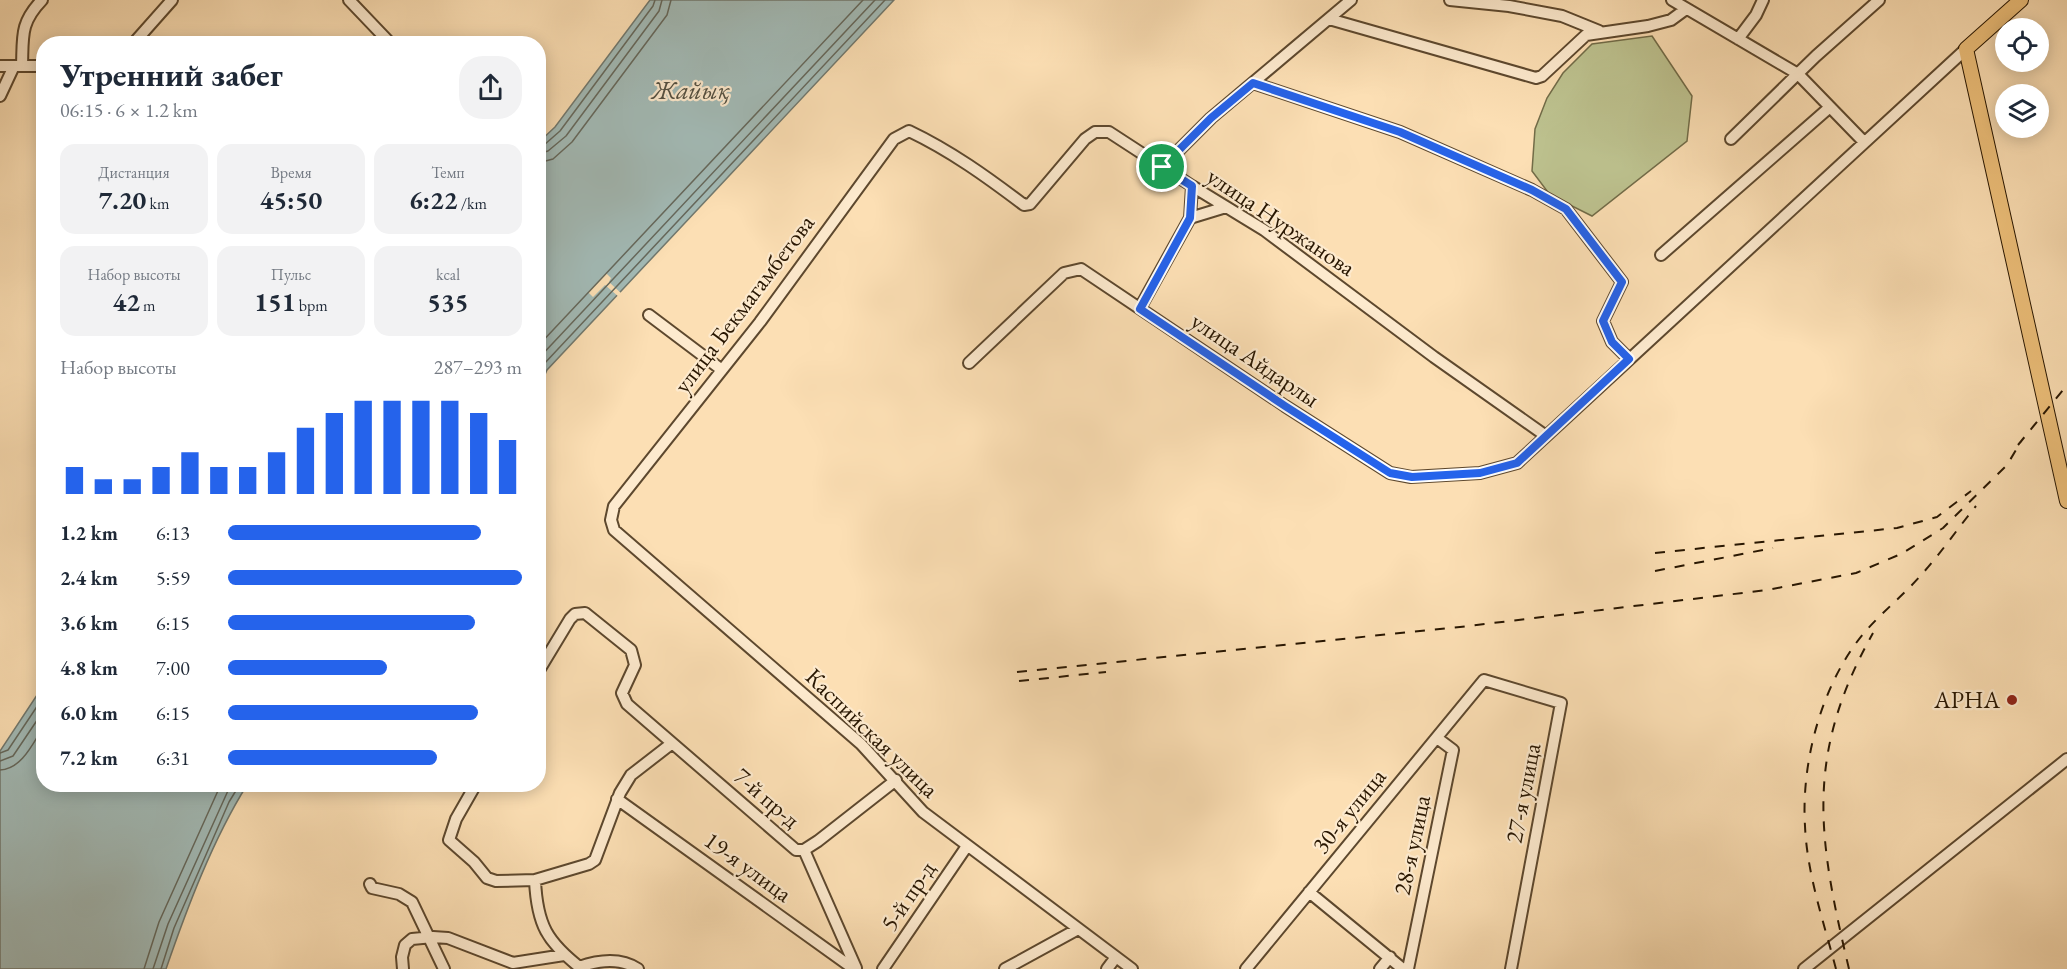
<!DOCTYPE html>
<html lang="ru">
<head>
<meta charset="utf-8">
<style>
	:root { --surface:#fff; --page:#f2f2f3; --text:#1f2937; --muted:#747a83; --accent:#2563eb }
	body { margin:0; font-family:"EB Garamond",serif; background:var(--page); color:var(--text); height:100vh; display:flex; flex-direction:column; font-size:22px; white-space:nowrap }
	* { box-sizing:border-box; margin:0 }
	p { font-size:20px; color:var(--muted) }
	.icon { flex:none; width:33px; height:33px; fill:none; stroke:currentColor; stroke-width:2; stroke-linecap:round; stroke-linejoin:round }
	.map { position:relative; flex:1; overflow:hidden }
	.panel { position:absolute; left:36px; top:36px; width:510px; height:756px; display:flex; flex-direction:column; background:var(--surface); border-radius:24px; box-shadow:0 3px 15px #0003 }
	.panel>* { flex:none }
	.controls { position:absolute; left:1995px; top:18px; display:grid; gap:12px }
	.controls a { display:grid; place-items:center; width:54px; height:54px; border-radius:50%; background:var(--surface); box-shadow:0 3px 15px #0003; font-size:30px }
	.pin { position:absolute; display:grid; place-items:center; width:51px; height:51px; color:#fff; margin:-26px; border:3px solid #fff; border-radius:50%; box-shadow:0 2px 6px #0007 }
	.round { display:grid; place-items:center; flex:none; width:63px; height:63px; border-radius:24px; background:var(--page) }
	.headline { display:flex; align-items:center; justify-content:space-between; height:102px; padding:0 24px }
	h1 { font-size:33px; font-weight:700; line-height:45px }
	.metrics { display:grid; grid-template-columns:repeat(3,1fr); gap:9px; height:102px; padding:6px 24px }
	.metrics div { display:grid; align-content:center; border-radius:15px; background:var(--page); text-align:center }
	.metrics b { font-size:26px; font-weight:700 }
	.metrics small { font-size:16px; font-weight:400 }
	.metrics p { font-size:16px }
	.chart { height:168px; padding:12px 24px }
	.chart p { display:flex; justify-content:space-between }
	.chart svg { width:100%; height:108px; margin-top:6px; stroke:var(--accent); stroke-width:6 }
	ul { padding:0 24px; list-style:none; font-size:20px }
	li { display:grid; grid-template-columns:96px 72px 1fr; align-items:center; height:45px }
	li i { height:15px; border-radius:8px; background:var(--accent) }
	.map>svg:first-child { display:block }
	.green { fill:#bdc28f; stroke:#726c48; stroke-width:1.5 }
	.water { fill:#a2bab6; stroke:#71786e; stroke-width:1.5 }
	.pier { fill:#fcdfb4 }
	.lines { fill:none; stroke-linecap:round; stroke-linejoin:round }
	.shore { stroke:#65685c; stroke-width:1.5 }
	.minor-casing { stroke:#5d482e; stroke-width:14 }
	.major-casing { stroke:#281601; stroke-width:16 }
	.minor { stroke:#fdeace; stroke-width:10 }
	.major { stroke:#eec07a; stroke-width:14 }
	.rail { stroke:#281601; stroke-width:2; stroke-dasharray:10 10; stroke-linecap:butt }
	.route-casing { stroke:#fff; stroke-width:12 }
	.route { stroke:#2563eb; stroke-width:8 }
	.poi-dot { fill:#8f2418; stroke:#fdeace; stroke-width:2 }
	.labels { text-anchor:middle; stroke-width:4.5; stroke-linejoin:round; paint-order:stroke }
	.street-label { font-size:24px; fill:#281601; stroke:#fdeace }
	.poi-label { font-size:24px; fill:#281601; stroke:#fdeace; text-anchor:end }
	.water-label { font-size:26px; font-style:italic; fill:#534f40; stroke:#fdeace }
</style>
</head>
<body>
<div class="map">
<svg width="2067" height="969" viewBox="0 0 2067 969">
	<rect width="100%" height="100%" fill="#fcdfb4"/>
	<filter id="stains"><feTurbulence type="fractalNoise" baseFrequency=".00333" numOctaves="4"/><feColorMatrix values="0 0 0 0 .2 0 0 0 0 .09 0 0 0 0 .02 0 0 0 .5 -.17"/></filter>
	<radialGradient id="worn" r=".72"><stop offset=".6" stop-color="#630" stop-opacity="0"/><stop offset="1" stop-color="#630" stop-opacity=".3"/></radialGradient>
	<!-- green -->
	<path class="green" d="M 1652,36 L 1692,96 L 1687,141 L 1592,216 L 1550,195 L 1532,171 L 1535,129 L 1547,98 L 1563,73 L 1592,44 Z"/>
	<!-- water -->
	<path class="water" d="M 650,0 L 894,0 L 547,370 L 539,388 L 539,142 L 555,127 Z
		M 43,686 L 44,784 L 247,785 C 213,839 187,908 166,969 L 0,969 L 0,751 Z"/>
	<!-- pier -->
	<path class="pier" d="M 606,273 L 611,278 L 609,282 L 622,294 L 619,297 L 605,285 L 593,297 L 588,292 Z"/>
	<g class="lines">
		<!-- shore -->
		<path class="shore" d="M 538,146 L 544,145 L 560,131 L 653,6 L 655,0
			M 538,154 L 548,151 L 566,136 L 659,11 L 662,0
			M 538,163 L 553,159 L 572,142 L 667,15 L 671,0
			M 538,346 L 863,0
			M 538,359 L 875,0
			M 538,374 L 543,365 L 885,0
			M 0,753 L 8,750 L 44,696
			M 0,761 L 13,756 L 44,710
			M 0,770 C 22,769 33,743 44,726
			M 144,969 L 159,922 L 221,784
			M 153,969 L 168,924 L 231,784
			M 161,969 L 174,928 L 229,802 L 240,784"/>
		<!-- minor casing -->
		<g class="minor-casing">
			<path id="minor" d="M 349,0 L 391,44
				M 1450,0 L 1509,6 L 1562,16 L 1599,31
				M 1672,0 L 1798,74 L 1864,142
				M 1329,19 L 1536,78 L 1542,76 L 1586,35 L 1648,26 L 1671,20 L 1686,9
				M 1738,39 L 1756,15 L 1763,0
				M 133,44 L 172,0
				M 0,66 L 44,66
				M 22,66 C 23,36 20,23 42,0
				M 1253,83 L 1400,132 L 1532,190 L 1566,209 L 1622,282 L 1603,321 L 1612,342 L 1629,359
				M 0,96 L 14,66
				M 1731,139 L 1816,56 L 1879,0
				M 1162,167 L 1211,118 L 1351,0
				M 1190,218 L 1192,186
				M 1661,255 L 1830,107
				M 1140,308 L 1190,218 L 1226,207
				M 649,315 L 722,370
				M 969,363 L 1064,273 L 1081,269 L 1285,406 L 1390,473 L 1411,477 L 1480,473 L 1517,463 L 1966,49
				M 538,672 L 570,619 L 575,614 L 585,613 L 631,650 L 635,665 L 622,693 L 627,704 L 796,850 L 804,850 L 818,841 L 896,780
				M 476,784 L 456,819 L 449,840 L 474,862 L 487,878 L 496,881 L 535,880 L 589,864 L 595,860 L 620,793 L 631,775 L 671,744
				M 617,799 L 854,969
				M 804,850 L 856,968
				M 535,880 C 537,925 547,942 582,969
				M 370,884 L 372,888 L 399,894 L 412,902 L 444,969
				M 1309,892 L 1403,969
				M 579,967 C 599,960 620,957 638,969
				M 403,969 L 402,957 L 405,945 L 412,939 L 433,937 L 448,938 L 513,963 L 564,955
				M 883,969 L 967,846
				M 1005,969 L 1078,929
				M 1107,969 L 1116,957
				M 1132,969 L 923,812 L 861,744 L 614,530 L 611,520 L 614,506 L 760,322 L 894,139 L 909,131 C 951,151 987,177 1024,205 L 1030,204 L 1085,139 L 1095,132 L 1109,132 L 1192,186 L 1264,230 L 1434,357 L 1546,436
				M 1246,969 L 1484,680 L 1561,703 L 1511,969
				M 1380,969 L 1390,957
				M 1408,969 L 1453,750 L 1437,738
				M 1804,969 L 2067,759"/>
		</g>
		<!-- major casing -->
		<g class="major-casing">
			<path id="major" d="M 2021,0 L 1966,49 L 2067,501"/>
		</g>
		<!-- minor -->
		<use href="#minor" class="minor"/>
		<!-- major -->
		<use href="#major" class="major"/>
		<!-- rail -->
		<path class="rail" d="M 2018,445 L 2067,385
			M 1655,553 L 1897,528 L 1937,517 L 1971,491
			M 1655,571 L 1773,548
			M 1017,672 L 1460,627 L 1767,590 L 1856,573 L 1901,554 L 1943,528 L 2007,465 L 2022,440
			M 1019,681 L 1106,672
			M 1836,969 C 1824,923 1807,874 1805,826 C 1801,761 1822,683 1864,633 C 1882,612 1904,595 1922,574 C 1941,553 1958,528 1976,506
			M 1849,969 C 1818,838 1804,756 1873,633"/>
	</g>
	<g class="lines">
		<!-- route casing -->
		<g class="route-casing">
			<path id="route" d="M 1253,83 L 1400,132 L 1532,190 L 1566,209 L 1622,282 L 1603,321 L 1612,342 L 1629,359 L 1517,463 L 1480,473 L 1412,477 L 1390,473 L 1285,406 L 1140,309 L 1190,218 L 1192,186 L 1162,167 L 1211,118 Z"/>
		</g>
		<!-- route -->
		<use href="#route" class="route"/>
	</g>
	<!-- markers -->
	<circle class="poi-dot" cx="2012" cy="700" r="6"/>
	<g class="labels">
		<!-- street labels -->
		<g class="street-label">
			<text transform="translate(1281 222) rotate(34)" y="8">улица Нуржанова</text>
			<text transform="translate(744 304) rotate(-53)" y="8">улица Бекмагамбетова</text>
			<text transform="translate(1255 360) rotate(34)" y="8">улица Айдарлы</text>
			<text transform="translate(872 733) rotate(44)" y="8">Каспийская улица</text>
			<text transform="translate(1523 793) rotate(-79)" y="8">27-я улица</text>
			<text transform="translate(767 798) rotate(41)" y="8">7-й пр-д</text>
			<text transform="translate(1349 811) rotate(-51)" y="8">30-я улица</text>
			<text transform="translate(1412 845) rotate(-78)" y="8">28-я улица</text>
			<text transform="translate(748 867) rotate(36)" y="8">19-я улица</text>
			<text transform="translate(908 896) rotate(-56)" y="8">5-й пр-д</text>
		</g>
		<!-- poi labels -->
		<g class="poi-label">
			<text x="2000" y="708">АРНА</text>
		</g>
		<!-- water labels -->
		<g class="water-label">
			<text x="691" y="99">Жайық</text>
		</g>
	</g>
	<rect width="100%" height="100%" filter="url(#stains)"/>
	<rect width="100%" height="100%" fill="url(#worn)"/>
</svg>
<div class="controls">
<a><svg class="icon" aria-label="locate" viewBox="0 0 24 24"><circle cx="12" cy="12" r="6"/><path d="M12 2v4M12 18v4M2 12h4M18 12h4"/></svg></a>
<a><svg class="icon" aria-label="layers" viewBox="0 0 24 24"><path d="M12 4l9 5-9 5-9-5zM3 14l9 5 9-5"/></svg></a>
</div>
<div class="pin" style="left:1162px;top:167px;background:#1e9e55"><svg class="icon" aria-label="arrive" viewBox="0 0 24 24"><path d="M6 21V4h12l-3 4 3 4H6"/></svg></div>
<section class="panel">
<div class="headline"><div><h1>Утренний забег</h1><p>06:15 · 6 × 1.2 km</p></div><a class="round"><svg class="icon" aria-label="share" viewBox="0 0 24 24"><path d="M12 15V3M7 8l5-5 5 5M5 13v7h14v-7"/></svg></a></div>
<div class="metrics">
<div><p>Дистанция</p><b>7.20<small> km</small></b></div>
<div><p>Время</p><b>45:50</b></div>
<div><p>Темп</p><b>6:22<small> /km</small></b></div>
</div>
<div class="metrics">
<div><p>Набор высоты</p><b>42<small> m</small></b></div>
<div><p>Пульс</p><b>151<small> bpm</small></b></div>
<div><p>kcal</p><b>535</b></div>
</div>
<div class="chart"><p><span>Набор высоты</span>287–293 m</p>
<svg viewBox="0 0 160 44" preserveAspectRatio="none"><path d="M5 44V33M15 44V38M25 44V38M35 44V33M45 44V27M55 44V33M65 44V33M75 44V27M85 44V17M95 44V11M105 44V6M115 44V6M125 44V6M135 44V6M145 44V11M155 44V22"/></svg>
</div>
<ul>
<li><b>1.2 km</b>6:13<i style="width:86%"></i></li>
<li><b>2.4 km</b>5:59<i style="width:100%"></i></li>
<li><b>3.6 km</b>6:15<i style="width:84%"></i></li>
<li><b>4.8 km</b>7:00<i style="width:54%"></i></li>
<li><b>6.0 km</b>6:15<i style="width:85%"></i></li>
<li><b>7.2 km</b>6:31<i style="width:71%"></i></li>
</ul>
</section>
</div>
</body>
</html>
